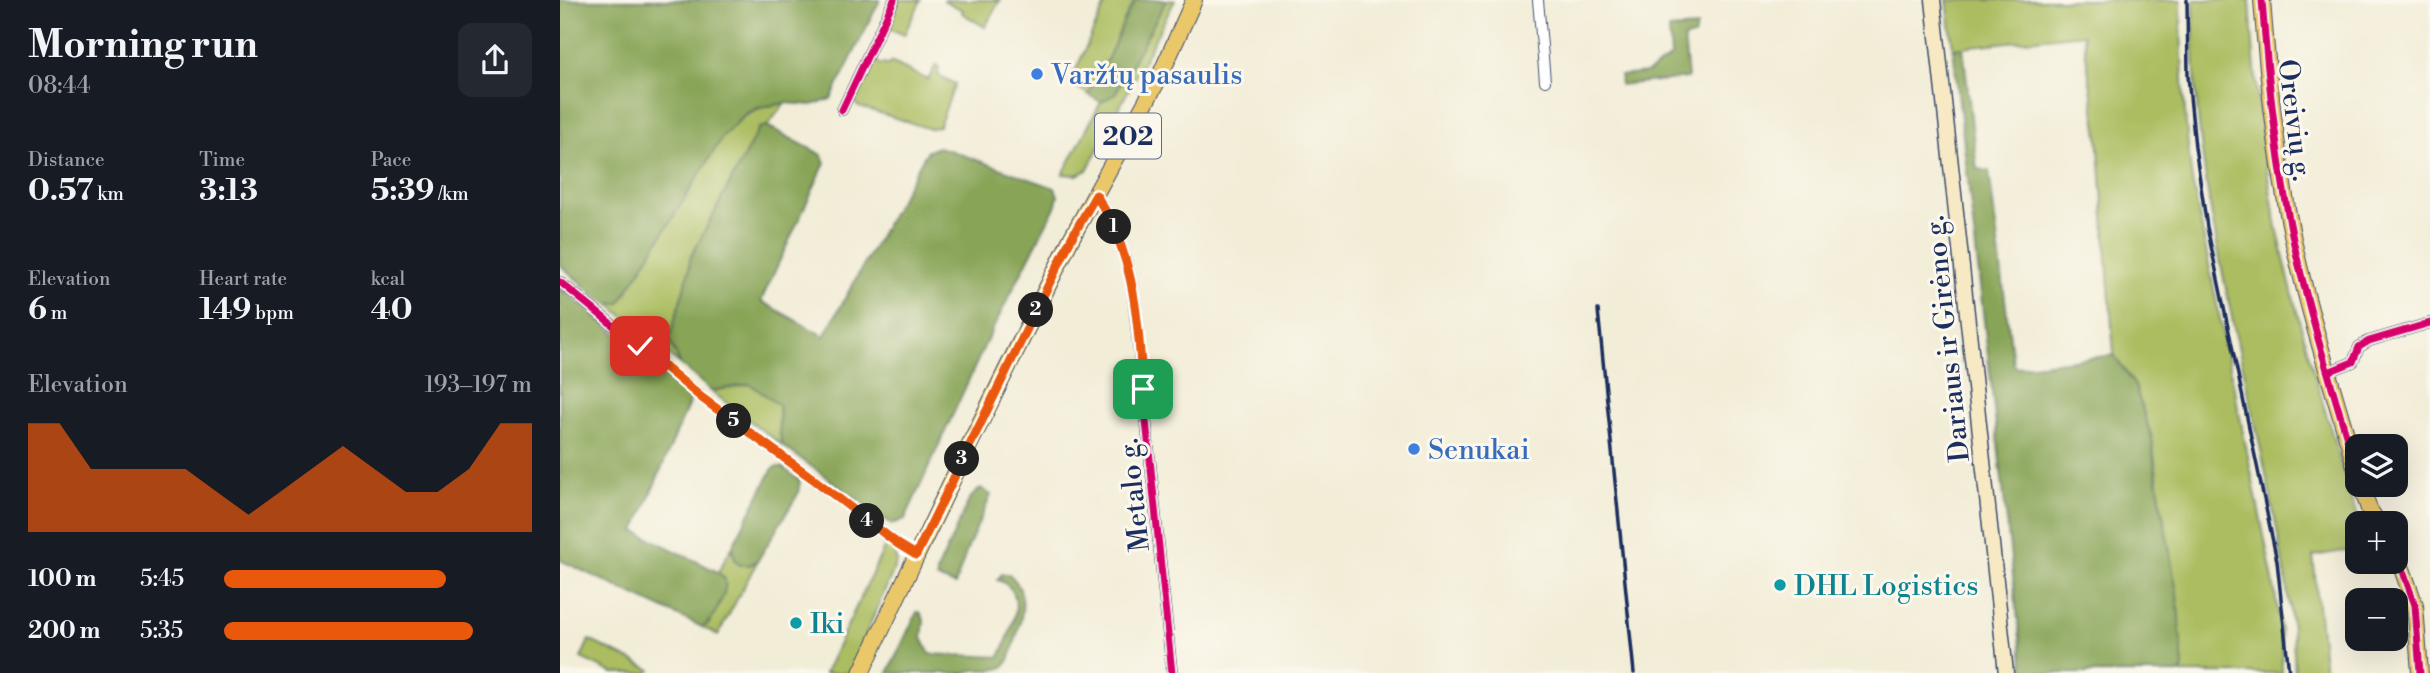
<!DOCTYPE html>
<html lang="en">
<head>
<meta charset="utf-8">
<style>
	:root { --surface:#171b24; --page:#242831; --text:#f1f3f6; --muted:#9ea1a6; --accent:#ea580c }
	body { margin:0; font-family:"Libre Bodoni",serif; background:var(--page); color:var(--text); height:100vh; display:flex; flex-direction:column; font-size:26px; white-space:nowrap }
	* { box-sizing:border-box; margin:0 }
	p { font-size:23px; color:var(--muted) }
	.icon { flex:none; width:38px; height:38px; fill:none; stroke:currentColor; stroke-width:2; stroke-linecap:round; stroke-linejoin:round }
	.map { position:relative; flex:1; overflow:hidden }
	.sheet { display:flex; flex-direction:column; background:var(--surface); width:560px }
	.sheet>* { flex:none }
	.controls { position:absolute; left:1785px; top:434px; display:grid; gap:14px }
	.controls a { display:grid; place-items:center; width:63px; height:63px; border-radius:14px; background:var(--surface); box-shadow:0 7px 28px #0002; font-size:35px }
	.pin { position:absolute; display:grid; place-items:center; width:60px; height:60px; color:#fff; margin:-30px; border-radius:14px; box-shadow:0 4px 10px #0006 }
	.km { position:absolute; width:35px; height:35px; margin:-18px; border-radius:50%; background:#222; color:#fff; font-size:19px; line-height:35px; text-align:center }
	.round { display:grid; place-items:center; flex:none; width:74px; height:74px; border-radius:14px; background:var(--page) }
	.summary { display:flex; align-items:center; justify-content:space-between; height:119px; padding:0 28px }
	h1 { font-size:38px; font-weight:800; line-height:52px }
	.metrics { display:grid; grid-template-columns:repeat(3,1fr); gap:10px; height:119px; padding:7px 28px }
	.metrics div { display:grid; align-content:center }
	.metrics b { font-size:30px; font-weight:800 }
	.metrics small { font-size:19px; font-weight:400 }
	.metrics p { font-size:19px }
	.chart { height:196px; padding:14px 28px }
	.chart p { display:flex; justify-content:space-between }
	.chart svg { width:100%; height:126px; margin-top:7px; fill:var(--accent); opacity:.7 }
	ul { padding:0 28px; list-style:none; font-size:23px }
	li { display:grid; grid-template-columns:112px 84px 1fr; align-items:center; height:52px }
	li i { height:18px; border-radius:9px; background:var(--accent) }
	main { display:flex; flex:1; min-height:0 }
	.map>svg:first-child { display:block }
	.green { fill:#abbd61; stroke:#637660; stroke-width:2 }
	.forest { fill:#88a457; stroke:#526a5a; stroke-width:2 }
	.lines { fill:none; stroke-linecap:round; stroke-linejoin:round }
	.street-casing { stroke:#3b4c70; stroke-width:12 }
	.secondary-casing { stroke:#3b4c70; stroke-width:17 }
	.primary-casing { stroke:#3b4c70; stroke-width:18 }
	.street { stroke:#fff; stroke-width:10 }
	.secondary { stroke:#f7e9c3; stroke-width:14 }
	.primary { stroke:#eac769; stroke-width:16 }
	.rail { stroke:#1b2f5e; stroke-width:3.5 }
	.cycleway-casing { stroke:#fbf7ec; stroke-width:11 }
	.cycleway { stroke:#d6006c; stroke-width:7 }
	.route-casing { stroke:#fff; stroke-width:14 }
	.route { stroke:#ea580c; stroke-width:9 }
	.shop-dot { fill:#3f7fe0; stroke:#fbf7ec; stroke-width:2.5 }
	.culture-dot { fill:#0f9aa8; stroke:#fbf7ec; stroke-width:2.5 }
	.labels { text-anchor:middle; stroke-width:6; stroke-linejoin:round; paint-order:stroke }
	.shield { fill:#fbf7ec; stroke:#5e6b89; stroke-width:2 }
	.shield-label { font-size:26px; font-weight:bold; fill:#1b2f5e }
	.shop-label { font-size:28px; fill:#366cbe; stroke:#fbf7ec; text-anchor:start }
	.street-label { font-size:28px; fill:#1b2f5e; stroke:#fbf7ec }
	.culture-label { font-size:28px; fill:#0d838f; stroke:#fbf7ec; text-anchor:start }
</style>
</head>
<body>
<main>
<section class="sheet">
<div class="summary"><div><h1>Morning run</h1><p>08:44</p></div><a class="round"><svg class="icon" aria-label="share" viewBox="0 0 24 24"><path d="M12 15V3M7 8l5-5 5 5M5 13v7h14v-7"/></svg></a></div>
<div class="metrics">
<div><p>Distance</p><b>0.57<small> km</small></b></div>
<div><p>Time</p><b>3:13</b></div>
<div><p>Pace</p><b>5:39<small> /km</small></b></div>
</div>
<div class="metrics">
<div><p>Elevation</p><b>6<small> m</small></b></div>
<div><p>Heart rate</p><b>149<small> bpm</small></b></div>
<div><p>kcal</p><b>40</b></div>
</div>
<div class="chart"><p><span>Elevation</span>193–197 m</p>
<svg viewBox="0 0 160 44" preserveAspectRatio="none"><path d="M0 44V6L10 6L20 22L30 22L40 22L50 22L60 30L70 38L80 30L90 22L100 14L110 22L120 30L130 30L140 22L150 6L160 6V44z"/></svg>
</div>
<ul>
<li><b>100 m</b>5:45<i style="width:72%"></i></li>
<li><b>200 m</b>5:35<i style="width:81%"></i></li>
</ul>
</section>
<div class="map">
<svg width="1870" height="673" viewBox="0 0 1870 673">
	<rect width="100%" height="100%" fill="#fbf7ec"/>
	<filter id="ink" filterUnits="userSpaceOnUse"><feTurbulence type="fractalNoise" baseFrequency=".0143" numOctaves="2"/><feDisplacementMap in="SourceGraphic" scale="14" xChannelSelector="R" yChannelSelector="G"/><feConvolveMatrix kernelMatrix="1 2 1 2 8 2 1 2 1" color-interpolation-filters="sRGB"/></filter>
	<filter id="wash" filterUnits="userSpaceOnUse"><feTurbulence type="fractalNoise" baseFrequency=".00686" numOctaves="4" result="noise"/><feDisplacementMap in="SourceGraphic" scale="28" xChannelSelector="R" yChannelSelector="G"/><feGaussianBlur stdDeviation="1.57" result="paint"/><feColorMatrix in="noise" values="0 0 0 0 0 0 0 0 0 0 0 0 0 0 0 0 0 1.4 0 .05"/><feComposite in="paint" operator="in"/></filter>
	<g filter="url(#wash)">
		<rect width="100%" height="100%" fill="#f2edd7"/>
		<!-- green -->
		<path class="green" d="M 338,0 L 361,0 L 344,35 L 325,26 Z
			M 383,0 L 440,0 L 425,27 L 402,13 L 403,10 Z
			M 547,0 L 576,0 C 563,17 557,41 547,60 C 541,73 532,80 529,95 L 510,83 Z
			M 604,0 L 615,0 L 527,170 L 517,175 L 503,174 L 541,102 L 555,93 Z
			M 1387,0 L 1621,0 C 1621,61 1624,120 1632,181 L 1713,580 L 1721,632 L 1722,673 L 1621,673 L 1623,667 L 1592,439 L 1575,386 L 1554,355 L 1538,136 L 1523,34 L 1393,48 Z
			M 1634,0 L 1690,0 C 1694,71 1701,142 1714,212 C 1733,311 1765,408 1793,505 L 1801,523 L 1797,523 L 1797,549 L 1753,556 L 1765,673 L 1735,673 C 1733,616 1723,560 1712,504 C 1680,338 1628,171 1634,0 Z
			M 313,51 L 318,54 L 315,60 L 320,64 L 329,65 L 331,62 L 368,80 L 376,65 L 379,67 L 378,75 L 395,84 L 379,126 L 370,129 L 297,106 L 292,96 Z
			M 225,103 L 207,126 L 199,128 L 130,259 L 129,271 L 109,340 L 121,365 L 49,304 L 60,302 L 163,136 C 187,112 191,108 225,103 Z
			M 190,384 L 219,405 C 220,421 217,431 223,446 L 151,391 Z
			M 326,544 L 333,549 L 337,562 L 289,673 L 265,673 Z
			M 173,545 L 172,553 L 190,565 L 198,560 L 158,635 L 142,627 L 149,624 L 165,579 L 158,572 Z
			M 29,640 L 91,670 L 89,673 L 53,673 L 21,658 Z"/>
		<!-- forest -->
		<path class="forest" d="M 0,0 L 320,0 L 271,99 L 252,105 L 225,103 L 200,107 L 186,113 L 163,136 L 60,303 L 49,304 L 38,298 L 0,265 Z
			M 576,0 L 604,0 L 605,3 L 555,94 L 541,102 L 529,95 C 532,80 541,73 547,60 C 557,41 563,17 576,0 Z
			M 1137,27 L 1134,36 L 1124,38 L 1128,78 L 1060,85 L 1061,76 L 1086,73 L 1111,57 L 1109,29 Z
			M 1403,47 L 1417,169 L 1429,171 L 1453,363 L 1456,367 L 1554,355 L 1575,386 L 1592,439 L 1594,463 L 1617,593 L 1623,667 L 1621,673 L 1464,673 L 1393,48 Z
			M 207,126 L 262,155 L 265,163 L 201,301 L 264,336 L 367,151 L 378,147 L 389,150 L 495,188 L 498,196 L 495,207 L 427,340 L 345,519 L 332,524 L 223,446 C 217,431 221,421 219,405 L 190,384 L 151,391 L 121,365 L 109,340 L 129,271 L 130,259 L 199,128 Z
			M 0,288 L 132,396 L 75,531 L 158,572 C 160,575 164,578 165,581 C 168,592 152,623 142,627 L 0,560 Z
			M 216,467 L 222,467 L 240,481 L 238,494 L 198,560 L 189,565 L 180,565 L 175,560 L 173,545 L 212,470 Z
			M 421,488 L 431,495 L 408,547 L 395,585 L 377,578 L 377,571 L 410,498 Z
			M 442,574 L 449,574 C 471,593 461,621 454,645 C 451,653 450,664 441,668 C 429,673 416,666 405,673 L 328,673 L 357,612 L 360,612 L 364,620 L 362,638 L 370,654 C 394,656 417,655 440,657 C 449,634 472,590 437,580 Z"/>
	</g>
	<g filter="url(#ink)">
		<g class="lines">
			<!-- street casing -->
			<g class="street-casing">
				<path id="street" d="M 978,0 L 985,81
					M 282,110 L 334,0
					M 536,195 C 554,223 565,252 572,285 L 612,673
					M 0,282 L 142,398 L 252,478 L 338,544 L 356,555
					M 1768,372 L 1793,362 L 1799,347 L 1809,341 L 1870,323"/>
			</g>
			<!-- secondary casing -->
			<g class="secondary-casing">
				<path id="secondary" d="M 1373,0 L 1446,673"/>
			</g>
			<!-- primary casing -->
			<g class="primary-casing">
				<path id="primary" d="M 1702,0 C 1708,82 1717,164 1734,244 C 1751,321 1775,396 1797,472
					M 1801,485 L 1809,509 L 1818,523
					M 1836,552 L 1855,605 L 1860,673
					M 301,673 L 398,468 L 512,237 L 599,78 L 634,0"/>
			</g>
			<!-- street -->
			<use href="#street" class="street"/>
			<!-- secondary -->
			<use href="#secondary" class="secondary"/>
			<!-- primary -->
			<use href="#primary" class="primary"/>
			<!-- rail -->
			<path class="rail" d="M 1627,0 L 1628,76 L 1635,147 L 1647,227 L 1717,561 L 1729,673
				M 1038,310 L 1074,673"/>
			<!-- cycleway casing -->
			<g class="cycleway-casing">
				<path id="cycleway" d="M 1702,0 C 1708,82 1717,164 1734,244 C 1751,321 1775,396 1797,472
					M 282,110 L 334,0
					M 536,195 C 554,223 565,252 572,285 L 612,673
					M 0,282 L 142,398 L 252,478 L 338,544 L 356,555
					M 1768,372 L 1793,362 L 1799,347 L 1809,341 L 1870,323
					M 1836,552 L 1855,605 L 1860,673"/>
			</g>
			<!-- cycleway -->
			<use href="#cycleway" class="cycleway"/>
		</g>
	</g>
	<g class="lines" filter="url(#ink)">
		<!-- route casing -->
		<g class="route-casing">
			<path id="route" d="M 80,346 L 142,398 L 252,478 L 338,544 L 356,555 L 512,237 L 536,195 C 576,257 577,318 583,389"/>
		</g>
		<!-- route -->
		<use href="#route" class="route"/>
	</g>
	<!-- markers -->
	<g class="shop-dot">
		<circle cx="477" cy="74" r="7"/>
		<circle cx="854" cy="449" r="7"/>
	</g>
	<g class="culture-dot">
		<circle cx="1220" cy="585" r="7"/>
		<circle cx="236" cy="623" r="7"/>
	</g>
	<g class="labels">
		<!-- shield labels -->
		<rect class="shield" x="535" y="113.5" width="66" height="45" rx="5"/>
		<g class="shield-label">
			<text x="568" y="145">202</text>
		</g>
		<!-- shop labels -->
		<g class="shop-label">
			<text x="491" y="84">Varžtų pasaulis</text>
			<text x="868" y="459">Senukai</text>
		</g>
		<!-- street labels -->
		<g class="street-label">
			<text transform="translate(1736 120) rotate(83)" y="10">Oreivių g.</text>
			<text transform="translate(1386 339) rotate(-96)" y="10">Dariaus ir Girėno g.</text>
			<text transform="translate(573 495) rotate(-96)" y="10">Metalo g.</text>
		</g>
		<!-- culture labels -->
		<g class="culture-label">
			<text x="1234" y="595">DHL Logistics</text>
			<text x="250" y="633">Iki</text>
		</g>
	</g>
</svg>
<div class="controls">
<a><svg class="icon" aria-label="layers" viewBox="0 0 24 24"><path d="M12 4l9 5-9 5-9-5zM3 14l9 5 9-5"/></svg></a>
<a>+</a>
<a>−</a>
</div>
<div class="pin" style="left:583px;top:389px;background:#1e9e55"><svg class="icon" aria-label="arrive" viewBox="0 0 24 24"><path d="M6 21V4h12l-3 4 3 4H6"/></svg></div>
<div class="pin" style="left:80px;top:346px;background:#d93025"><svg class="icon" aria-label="check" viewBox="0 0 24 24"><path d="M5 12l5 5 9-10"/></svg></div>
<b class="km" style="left:554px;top:227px">1</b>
<b class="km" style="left:476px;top:310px">2</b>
<b class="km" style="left:402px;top:459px">3</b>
<b class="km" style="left:307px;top:521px">4</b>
<b class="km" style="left:174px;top:421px">5</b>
</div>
</main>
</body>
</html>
